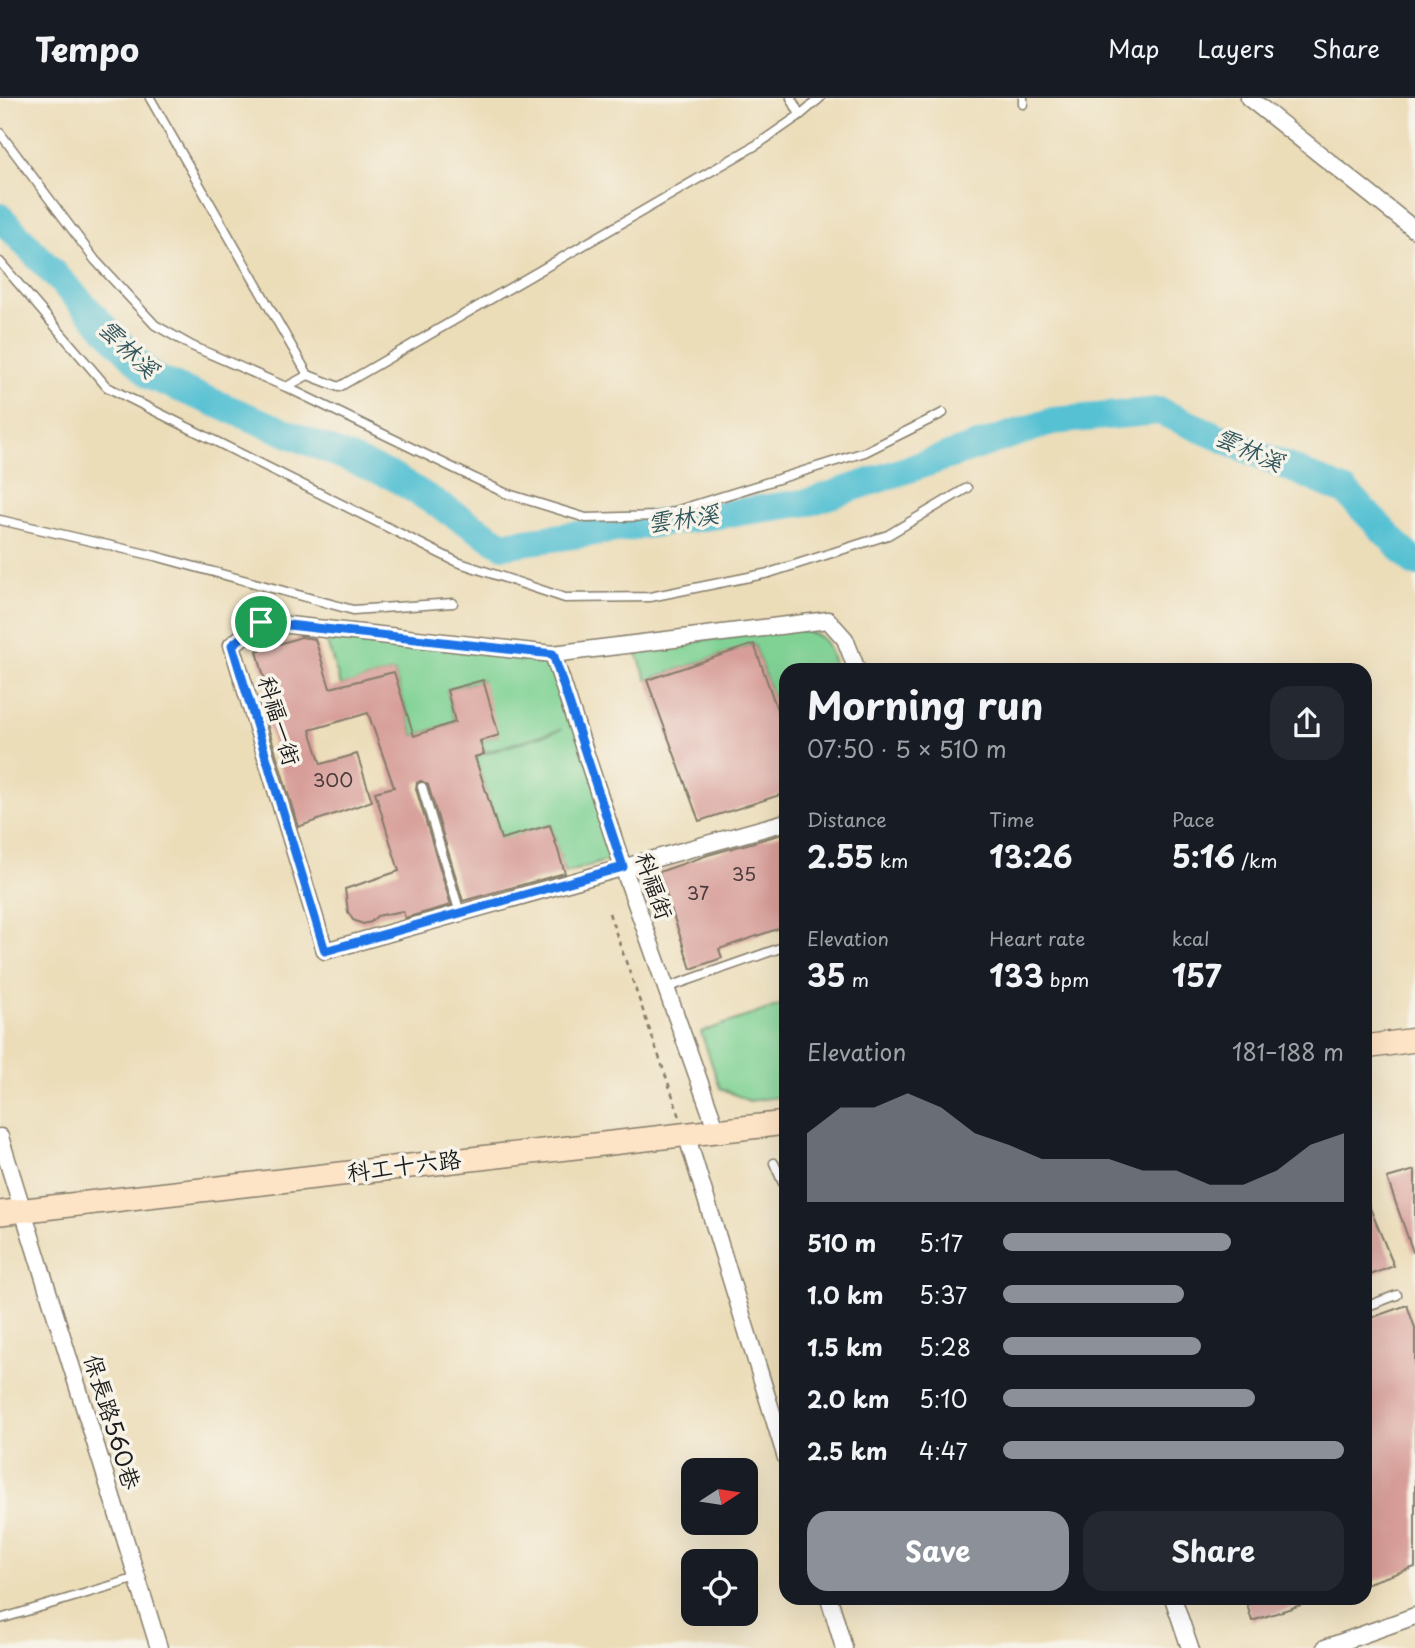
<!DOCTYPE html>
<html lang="en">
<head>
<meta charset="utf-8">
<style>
	:root { --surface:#171b24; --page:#242831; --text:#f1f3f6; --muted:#9ea1a6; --line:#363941; --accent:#8c9099 }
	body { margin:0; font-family:"Playpen Sans","LXGW WenKai TC",sans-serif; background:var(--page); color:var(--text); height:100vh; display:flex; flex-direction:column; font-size:26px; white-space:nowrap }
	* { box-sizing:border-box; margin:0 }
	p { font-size:23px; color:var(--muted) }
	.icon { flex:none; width:38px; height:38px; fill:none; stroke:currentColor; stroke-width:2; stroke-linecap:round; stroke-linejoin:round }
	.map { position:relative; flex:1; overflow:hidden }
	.details { position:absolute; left:779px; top:565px; width:593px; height:942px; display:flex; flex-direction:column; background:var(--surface); border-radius:21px; box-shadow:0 7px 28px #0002 }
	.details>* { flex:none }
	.needle { width:46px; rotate:78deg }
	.controls { position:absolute; left:681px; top:1360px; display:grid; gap:14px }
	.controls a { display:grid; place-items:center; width:77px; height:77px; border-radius:14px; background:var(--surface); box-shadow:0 7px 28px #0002; font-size:35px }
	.pin { position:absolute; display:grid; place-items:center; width:60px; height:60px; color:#fff; margin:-30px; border:4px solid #fff; border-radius:50%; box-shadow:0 2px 7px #0007 }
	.round { display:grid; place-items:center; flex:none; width:74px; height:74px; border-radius:21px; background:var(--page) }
	.headline { display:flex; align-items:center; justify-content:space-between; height:119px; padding:0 28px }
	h1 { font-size:38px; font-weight:700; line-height:52px }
	.metrics { display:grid; grid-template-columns:repeat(3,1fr); gap:10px; height:119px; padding:7px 28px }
	.metrics div { display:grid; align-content:center }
	.metrics b { font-size:30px; font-weight:700 }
	.metrics small { font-size:19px; font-weight:400 }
	.metrics p { font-size:19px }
	.chart { height:196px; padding:14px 28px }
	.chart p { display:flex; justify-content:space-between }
	.chart svg { width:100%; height:126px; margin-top:7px; fill:var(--accent); opacity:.7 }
	.action { display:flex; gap:14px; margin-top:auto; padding:14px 28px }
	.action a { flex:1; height:80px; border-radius:21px; background:var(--accent); color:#fff; font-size:28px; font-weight:700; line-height:80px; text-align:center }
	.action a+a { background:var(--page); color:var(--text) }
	ul { padding:0 28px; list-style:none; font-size:23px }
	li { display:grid; grid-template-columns:112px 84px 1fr; align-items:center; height:52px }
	li i { height:18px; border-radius:9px; background:var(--accent) }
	header { display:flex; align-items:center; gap:42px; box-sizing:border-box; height:98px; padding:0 35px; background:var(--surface); border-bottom:2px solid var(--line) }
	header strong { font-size:33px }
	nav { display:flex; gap:38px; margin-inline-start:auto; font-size:24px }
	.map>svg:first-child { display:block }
	.green { fill:#7fd294; stroke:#4e7758; stroke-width:2 }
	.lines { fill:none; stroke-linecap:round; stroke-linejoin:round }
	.river { stroke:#57c1d3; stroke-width:28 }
	.building { fill:#d79d98 }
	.lane-casing { stroke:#847c6a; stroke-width:11 }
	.street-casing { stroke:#847c6a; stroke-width:19 }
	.secondary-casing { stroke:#847c6a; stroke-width:26 }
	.path { stroke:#847c6a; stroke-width:2.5; stroke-dasharray:5 5; stroke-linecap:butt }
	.lane { stroke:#fff; stroke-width:8 }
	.street { stroke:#fff; stroke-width:16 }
	.secondary { stroke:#fee4c6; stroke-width:23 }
	.route-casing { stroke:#fff; stroke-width:14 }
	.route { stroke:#1a73e8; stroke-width:9 }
	.labels { text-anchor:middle; stroke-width:7; stroke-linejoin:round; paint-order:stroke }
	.number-label { font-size:19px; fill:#4b3c3b }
	.street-label { font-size:23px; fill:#1c1c1c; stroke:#f7f3e8 }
	.water-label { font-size:24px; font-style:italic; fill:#31565c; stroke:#f7f3e8 }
</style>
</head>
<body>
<header>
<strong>Tempo</strong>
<nav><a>Map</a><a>Layers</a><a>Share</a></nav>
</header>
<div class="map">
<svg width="1415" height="1550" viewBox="0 0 1415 1550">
	<rect width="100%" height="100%" fill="#f7f3e8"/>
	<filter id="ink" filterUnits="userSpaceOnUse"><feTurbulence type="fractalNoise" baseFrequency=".0143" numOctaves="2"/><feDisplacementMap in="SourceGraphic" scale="14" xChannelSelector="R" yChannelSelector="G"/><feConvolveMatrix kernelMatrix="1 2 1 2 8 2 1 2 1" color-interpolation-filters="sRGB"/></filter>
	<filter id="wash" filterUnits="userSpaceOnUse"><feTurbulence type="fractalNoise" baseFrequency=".00686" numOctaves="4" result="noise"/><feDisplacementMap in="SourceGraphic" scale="28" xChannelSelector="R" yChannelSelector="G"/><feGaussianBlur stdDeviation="1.57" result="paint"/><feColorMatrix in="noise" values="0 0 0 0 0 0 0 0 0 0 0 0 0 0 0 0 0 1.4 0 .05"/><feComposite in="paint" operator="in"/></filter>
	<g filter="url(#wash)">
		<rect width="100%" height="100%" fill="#ecddb9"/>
		<!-- green -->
		<path class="green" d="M 790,530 C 826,537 825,538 836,572 L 786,572 L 786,637 L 754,546 L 647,582 L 635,551 Z
			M 325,538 L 553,556 L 619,759 L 565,775 L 550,727 L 501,742 L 475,659 L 562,631 L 486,654 L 480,643 L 498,637 L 482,582 L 447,592 L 455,624 L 414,638 L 394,574 L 341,588 Z
			M 786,905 L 786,998 L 749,1003 L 720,990 L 701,934 Z"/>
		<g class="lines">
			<!-- river -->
			<path class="river" d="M 0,119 L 152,279 L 394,379 L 503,447 L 810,404 L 1053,323 L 1159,313 L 1346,394 L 1415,465"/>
		</g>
		<g id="blocks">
			<!-- building -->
			<path class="building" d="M 301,539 L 315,541 L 330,590 L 394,574 L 414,638 L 455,624 L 447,592 L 483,582 L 499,637 L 480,643 L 484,656 L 475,659 L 501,741 L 550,727 L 565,775 L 463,803 L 428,687 L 421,683 L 417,685 L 416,691 L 451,807 L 405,820 L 403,813 L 377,818 L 371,824 L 363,826 L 353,822 L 348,814 L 345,791 L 399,773 L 375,694 L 394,689 L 368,615 L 310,632 L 321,666 L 357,656 L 372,703 L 298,729 L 262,609 L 271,606 L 257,553 Z
				M 754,546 L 786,637 L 786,695 L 699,723 L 647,582 Z
				M 786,735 L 786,828 L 719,851 L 722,860 L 691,871 L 659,774 L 708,757 Z
				M 1415,1072 L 1415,1154 L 1413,1154 L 1387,1080 Z
				M 1365,1098 L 1394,1168 L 1365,1179 Z
				M 1407,1207 L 1415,1230 L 1415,1469 L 1365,1486 L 1365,1222 Z
				M 1245,1500 L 1316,1500 L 1316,1502 L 1252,1523 Z"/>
		</g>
	</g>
	<g filter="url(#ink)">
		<use href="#blocks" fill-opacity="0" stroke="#847c6a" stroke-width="2"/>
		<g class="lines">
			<!-- lane casing -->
			<g class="lane-casing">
				<path id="lane" d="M 150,0 L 308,277
					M 791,0 L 800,17
					M 1023,0 L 1023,6
					M 0,35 L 95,162 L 155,227 L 192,248 L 286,289 L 308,277 L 339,289 L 758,46 L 800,17 L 820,0
					M 0,164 L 107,289 L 457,464 L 565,500 L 650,499 L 769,475 L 888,437 L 967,390
					M 286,289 L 505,395 L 586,420 L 659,418 L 865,354 L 943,315
					M 0,422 L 155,458 L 353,512 L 453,505
					M 422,689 L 460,815
					M 666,890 L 786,848
					M 774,1065 L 786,1092
					M 1365,1209 L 1397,1197
					M 0,1521 L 137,1480"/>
			</g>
			<!-- street casing -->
			<g class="street-casing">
				<path id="street" d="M 1249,0 L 1415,132
					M 553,556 L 623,769 L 717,1033
					M 786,724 L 325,853 L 232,547 L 261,524 L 553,556 L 828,522 L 845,541 L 857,572
					M 686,1036 L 786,1360
					M 0,1039 L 159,1550
					M 829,1500 L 844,1550
					M 1173,1500 L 1190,1550
					M 1325,1550 L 1415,1518"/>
			</g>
			<!-- secondary casing -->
			<g class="secondary-casing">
				<path id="secondary" d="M 1365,949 L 1415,942
					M 0,1115 L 786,1025"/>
			</g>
			<!-- path -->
			<path class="path" d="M 609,815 L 680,1019"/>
			<!-- lane -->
			<use href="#lane" class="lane"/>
			<!-- street -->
			<use href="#street" class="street"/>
			<!-- secondary -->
			<use href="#secondary" class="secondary"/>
		</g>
	</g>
	<g class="lines" filter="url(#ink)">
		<!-- route casing -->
		<g class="route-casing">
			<path id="route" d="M 261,524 L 553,556 L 623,769 L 325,853 L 232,547 Z"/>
		</g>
		<!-- route -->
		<use href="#route" class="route"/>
	</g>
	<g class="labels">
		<!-- number labels -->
		<g class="number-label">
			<text x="333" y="689">300</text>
			<text x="744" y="783">35</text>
			<text x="698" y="802">37</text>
		</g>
		<!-- street labels -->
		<g class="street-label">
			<text transform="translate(279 623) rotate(73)" y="8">科福一街</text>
			<text transform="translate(654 788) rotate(71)" y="8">科福街</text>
			<text transform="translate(404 1068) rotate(-7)" y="8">科工十六路</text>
			<text transform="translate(112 1324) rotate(73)" y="8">保長路560巷</text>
		</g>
		<!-- water labels -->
		<g class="water-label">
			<text transform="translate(128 251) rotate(44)" y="8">雲林溪</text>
			<text transform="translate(1249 352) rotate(24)" y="8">雲林溪</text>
			<text transform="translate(683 421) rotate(-8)" y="8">雲林溪</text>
		</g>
	</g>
</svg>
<div class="controls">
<a><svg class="needle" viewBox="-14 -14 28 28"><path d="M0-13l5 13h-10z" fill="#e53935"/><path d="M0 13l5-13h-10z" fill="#9ea1a6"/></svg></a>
<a><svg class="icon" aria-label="locate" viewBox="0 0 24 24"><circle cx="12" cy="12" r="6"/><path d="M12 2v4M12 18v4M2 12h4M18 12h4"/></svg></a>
</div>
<div class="pin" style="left:261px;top:524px;background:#1e9e55"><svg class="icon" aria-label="arrive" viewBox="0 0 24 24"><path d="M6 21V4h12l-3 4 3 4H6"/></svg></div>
<section class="details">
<div class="headline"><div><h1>Morning run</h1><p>07:50 · 5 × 510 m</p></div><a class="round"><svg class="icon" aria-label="share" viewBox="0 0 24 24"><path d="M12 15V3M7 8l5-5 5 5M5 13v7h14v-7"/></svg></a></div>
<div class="metrics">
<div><p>Distance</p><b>2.55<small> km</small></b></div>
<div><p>Time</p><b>13:26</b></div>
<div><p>Pace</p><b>5:16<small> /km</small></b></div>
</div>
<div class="metrics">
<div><p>Elevation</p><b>35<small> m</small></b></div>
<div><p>Heart rate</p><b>133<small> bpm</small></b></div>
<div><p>kcal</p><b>157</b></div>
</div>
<div class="chart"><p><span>Elevation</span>181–188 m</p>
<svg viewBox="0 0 160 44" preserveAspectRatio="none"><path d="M0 44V20L10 11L20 11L30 6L40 11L50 20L60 24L70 29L80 29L90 29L100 33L110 33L120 38L130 38L140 33L150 24L160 20V44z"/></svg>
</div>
<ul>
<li><b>510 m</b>5:17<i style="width:67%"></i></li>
<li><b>1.0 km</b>5:37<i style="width:53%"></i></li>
<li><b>1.5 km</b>5:28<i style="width:58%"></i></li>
<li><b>2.0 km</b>5:10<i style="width:74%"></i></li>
<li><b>2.5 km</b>4:47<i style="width:100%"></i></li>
</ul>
<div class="action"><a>Save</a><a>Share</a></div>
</section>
</div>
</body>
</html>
